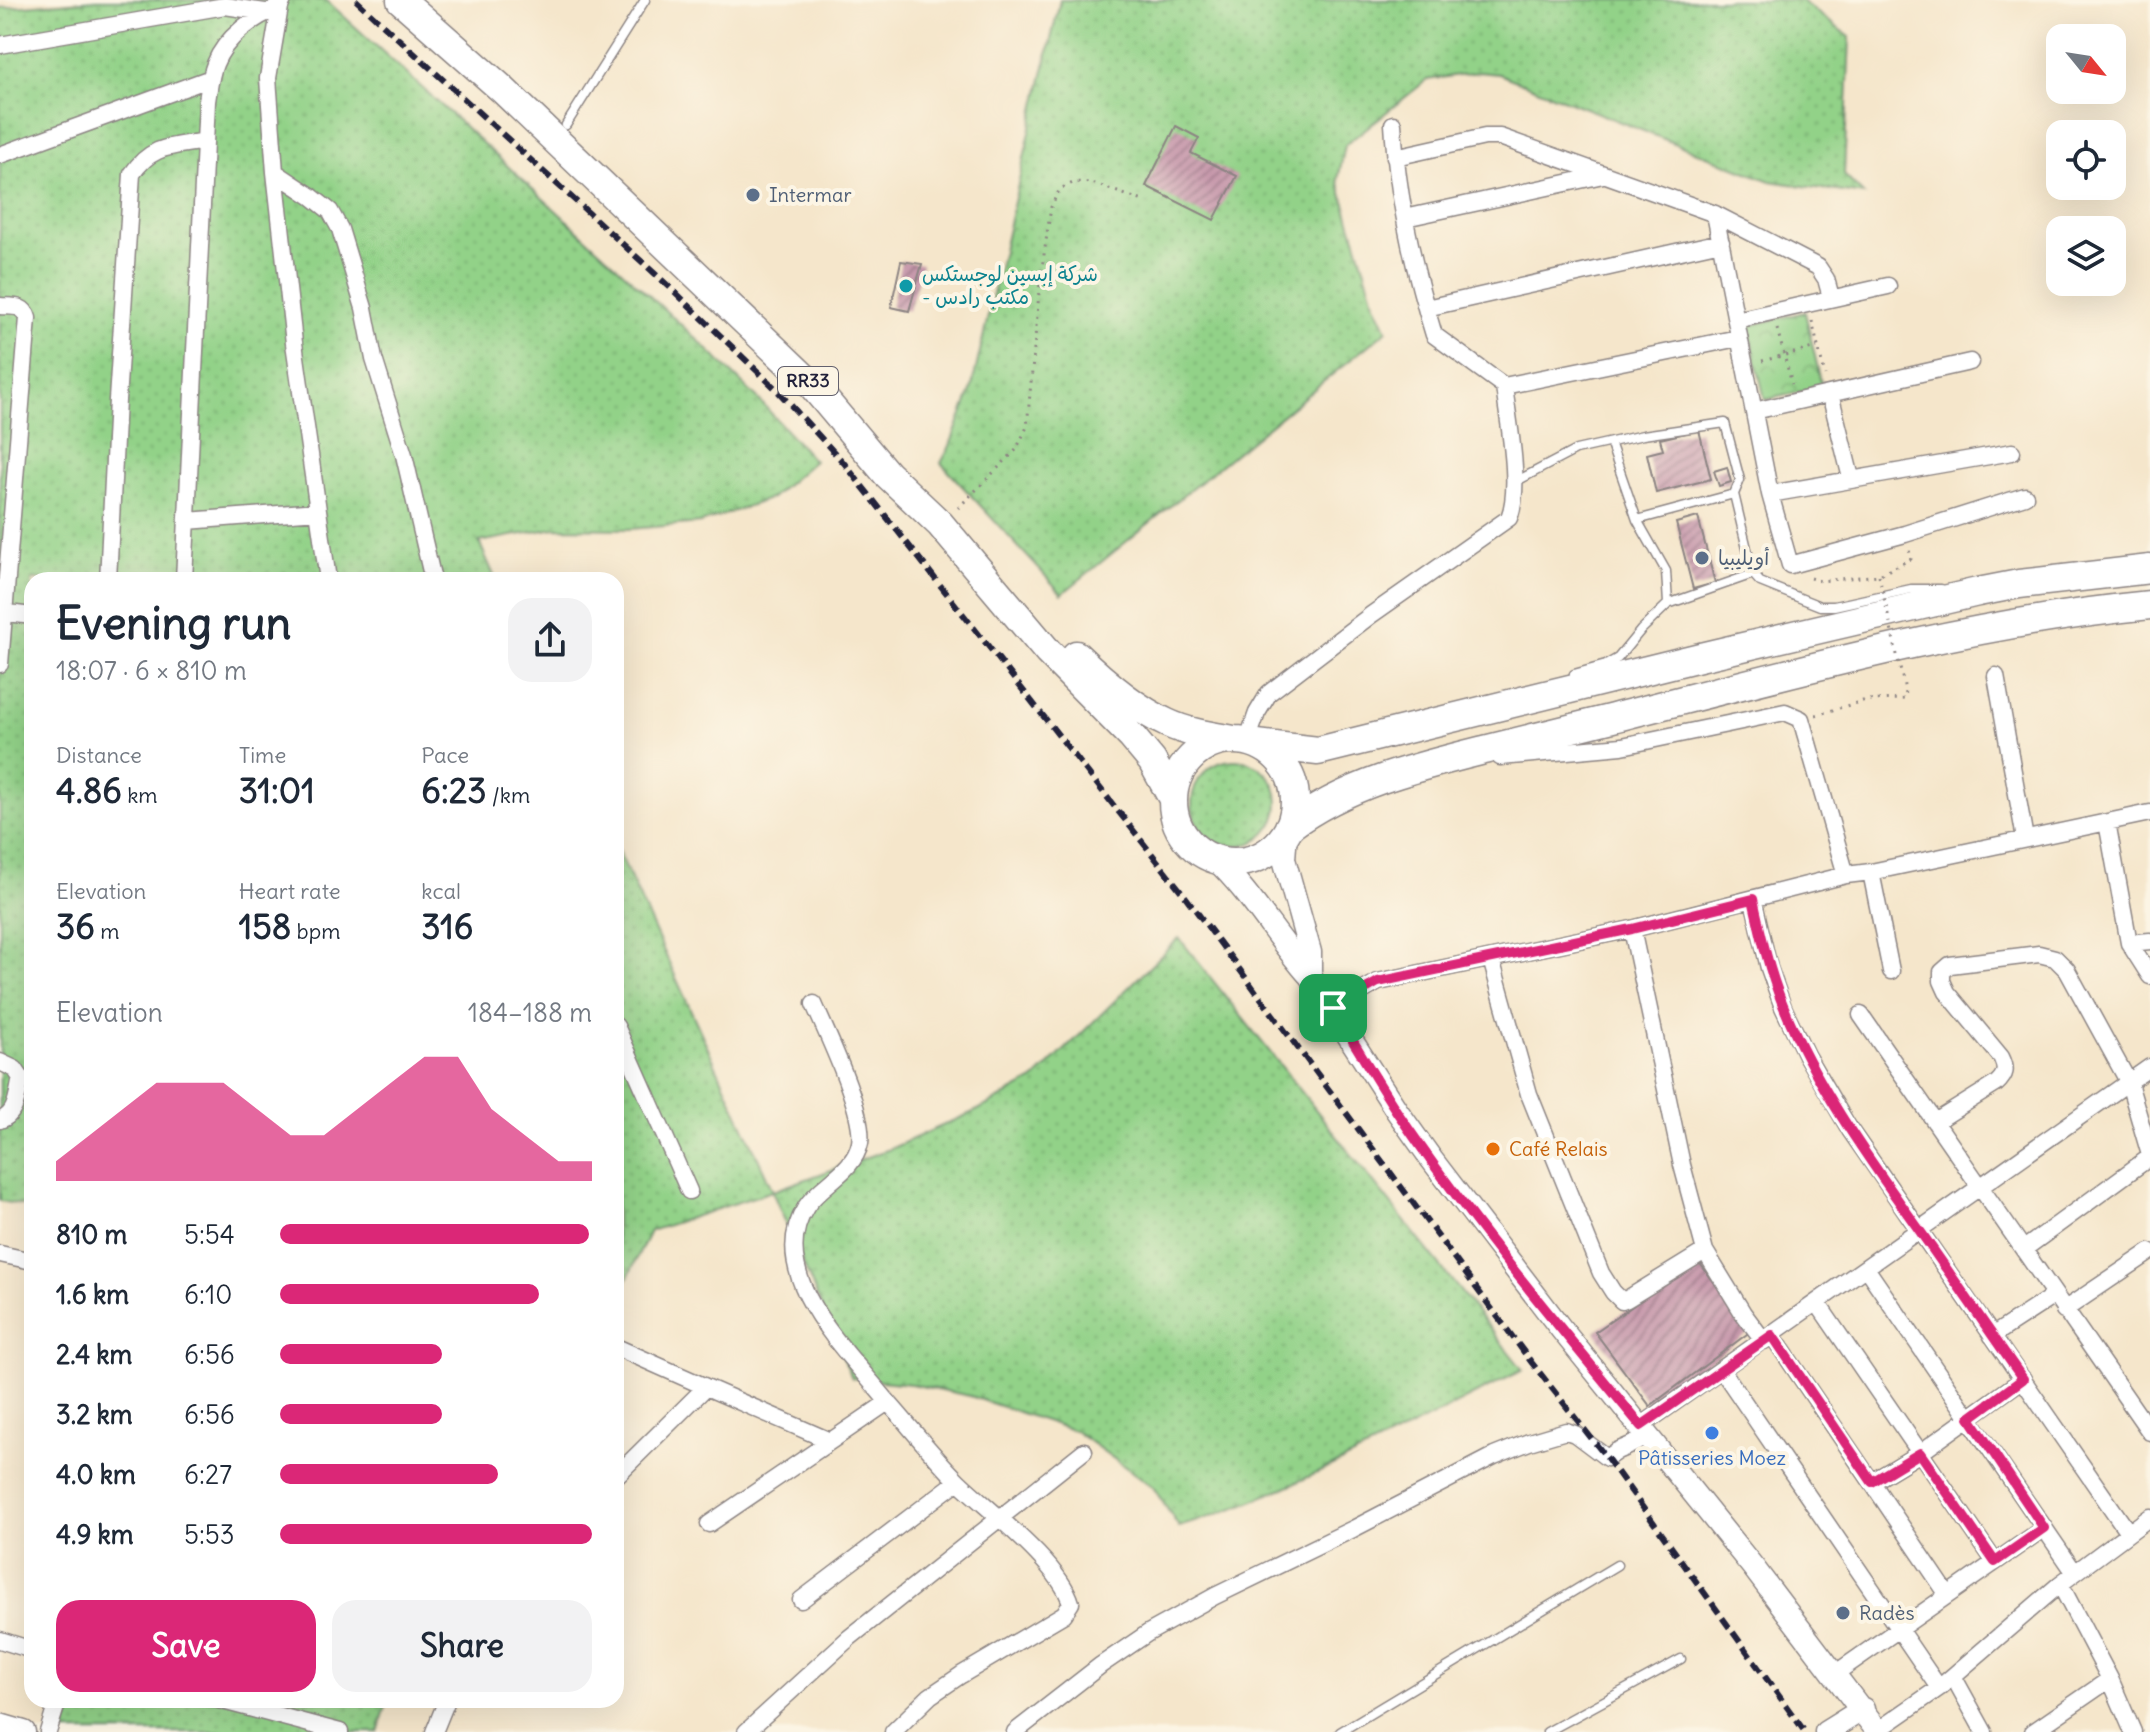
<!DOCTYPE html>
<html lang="en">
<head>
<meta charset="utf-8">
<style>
	:root { --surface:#fff; --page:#f2f2f3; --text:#1f2937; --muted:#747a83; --accent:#db2777 }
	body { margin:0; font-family:Delius,"Playpen Sans Arabic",sans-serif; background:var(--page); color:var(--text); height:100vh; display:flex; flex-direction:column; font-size:30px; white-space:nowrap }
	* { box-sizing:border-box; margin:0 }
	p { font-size:26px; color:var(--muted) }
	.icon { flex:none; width:44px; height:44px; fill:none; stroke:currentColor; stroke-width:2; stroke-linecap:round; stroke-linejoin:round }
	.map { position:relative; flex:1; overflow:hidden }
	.drawer { position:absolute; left:24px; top:572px; width:600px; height:1136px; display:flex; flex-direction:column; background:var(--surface); border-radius:24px; box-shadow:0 8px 32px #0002 }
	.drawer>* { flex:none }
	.needle { width:52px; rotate:120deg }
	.fabs { position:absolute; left:2046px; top:24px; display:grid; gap:16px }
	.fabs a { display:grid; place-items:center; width:80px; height:80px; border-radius:16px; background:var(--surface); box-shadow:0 8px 32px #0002; font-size:40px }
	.pin { position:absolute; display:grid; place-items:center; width:68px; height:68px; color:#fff; margin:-34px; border-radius:16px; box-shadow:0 4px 12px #0006 }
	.round { display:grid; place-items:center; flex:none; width:84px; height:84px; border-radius:24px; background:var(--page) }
	.headline { display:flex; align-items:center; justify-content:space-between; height:136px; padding:0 32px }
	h1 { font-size:44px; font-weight:700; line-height:60px }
	.metrics { display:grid; grid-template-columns:repeat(3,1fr); gap:12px; height:136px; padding:8px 32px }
	.metrics div { display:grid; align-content:center }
	.metrics b { font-size:34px; font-weight:700 }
	.metrics small { font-size:22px; font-weight:400 }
	.metrics p { font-size:22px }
	.chart { height:224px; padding:16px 32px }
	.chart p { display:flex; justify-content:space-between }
	.chart svg { width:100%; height:144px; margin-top:8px; fill:var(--accent); opacity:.7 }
	.action { display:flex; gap:16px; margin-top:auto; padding:16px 32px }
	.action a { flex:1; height:92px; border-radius:24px; background:var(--accent); color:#fff; font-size:32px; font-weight:700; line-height:92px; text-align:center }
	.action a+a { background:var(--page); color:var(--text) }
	ul { padding:0 32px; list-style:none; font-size:26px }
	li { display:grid; grid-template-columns:128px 96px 1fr; align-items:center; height:60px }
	li i { height:20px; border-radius:10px; background:var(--accent) }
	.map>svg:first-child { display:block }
	.grass { fill:url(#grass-dots); stroke:#5a7a62; stroke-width:2 }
	.park { fill:url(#park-crowns); stroke:#5a7a62; stroke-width:2 }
	.building { fill:url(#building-hatch) }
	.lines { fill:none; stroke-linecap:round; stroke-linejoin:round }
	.lane-casing { stroke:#8c8483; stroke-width:11 }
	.street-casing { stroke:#8c8483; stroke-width:19 }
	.secondary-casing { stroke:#8c8483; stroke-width:25 }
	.highway-casing { stroke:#8c8483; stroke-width:31 }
	.path { stroke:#8c8483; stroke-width:3; stroke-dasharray:2 6; stroke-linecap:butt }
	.lane { stroke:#fff; stroke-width:8 }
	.street { stroke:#fff; stroke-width:16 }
	.secondary { stroke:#fff; stroke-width:22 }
	.highway { stroke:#fff; stroke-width:28 }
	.rail { stroke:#22223b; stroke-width:6; stroke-dasharray:12 6; stroke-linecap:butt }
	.path-bridge { stroke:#8c8483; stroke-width:3; stroke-dasharray:2 6; stroke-linecap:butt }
	.route-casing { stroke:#fff; stroke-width:16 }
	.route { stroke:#db2777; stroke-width:10 }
	.service-dot { fill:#5c6f8a; stroke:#fcf5e5; stroke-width:3 }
	.culture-dot { fill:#0f9aa8; stroke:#fcf5e5; stroke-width:3 }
	.food-dot { fill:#e8710a; stroke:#fcf5e5; stroke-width:3 }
	.shop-dot { fill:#3f7fe0; stroke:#fcf5e5; stroke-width:3 }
	.labels { text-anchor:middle; stroke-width:8; stroke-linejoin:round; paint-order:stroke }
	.shield { fill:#fcf5e5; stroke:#63616e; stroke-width:2 }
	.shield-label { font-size:18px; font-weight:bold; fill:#22223b }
	.service-label { font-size:20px; fill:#4e5e75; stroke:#fcf5e5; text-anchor:start }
	.culture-label { font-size:20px; fill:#0d838f; stroke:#fcf5e5; text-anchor:start }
	.food-label { font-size:20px; fill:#c56008; stroke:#fcf5e5; text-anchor:start }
	.shop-label { font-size:20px; fill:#366cbe; stroke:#fcf5e5 }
</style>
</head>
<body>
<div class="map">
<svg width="2150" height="1732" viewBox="0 0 2150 1732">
	<defs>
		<pattern id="grass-dots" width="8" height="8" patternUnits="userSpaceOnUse" patternTransform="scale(2)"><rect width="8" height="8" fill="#92d288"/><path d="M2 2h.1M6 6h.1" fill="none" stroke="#7eb476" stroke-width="1.8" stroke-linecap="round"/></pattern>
		<pattern id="park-crowns" width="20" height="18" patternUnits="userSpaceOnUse" patternTransform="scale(2)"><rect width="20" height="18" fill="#92d288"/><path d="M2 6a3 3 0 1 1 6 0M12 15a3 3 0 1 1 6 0" fill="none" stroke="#7eb476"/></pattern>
		<pattern id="building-hatch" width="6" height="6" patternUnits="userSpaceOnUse" patternTransform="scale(2)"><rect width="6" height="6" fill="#c799ac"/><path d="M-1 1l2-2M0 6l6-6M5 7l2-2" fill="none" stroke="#a17c8d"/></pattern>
	</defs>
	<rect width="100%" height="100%" fill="#fcf5e5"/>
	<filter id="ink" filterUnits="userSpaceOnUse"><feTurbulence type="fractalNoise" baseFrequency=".0125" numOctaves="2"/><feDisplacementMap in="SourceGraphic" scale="16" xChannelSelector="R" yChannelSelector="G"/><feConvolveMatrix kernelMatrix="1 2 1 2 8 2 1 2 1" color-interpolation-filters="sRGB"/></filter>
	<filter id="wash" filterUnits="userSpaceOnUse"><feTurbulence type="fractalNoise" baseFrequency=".006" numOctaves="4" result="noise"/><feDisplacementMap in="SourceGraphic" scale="32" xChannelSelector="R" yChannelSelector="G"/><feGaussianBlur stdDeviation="1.8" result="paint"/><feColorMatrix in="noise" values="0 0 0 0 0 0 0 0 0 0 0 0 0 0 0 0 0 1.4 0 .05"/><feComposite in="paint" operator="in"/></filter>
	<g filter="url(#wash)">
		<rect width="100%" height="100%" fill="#f5e6cb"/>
		<!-- grass -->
		<path class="grass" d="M 97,0 L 326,0 L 701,343 L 760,401 L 814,461 L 771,498 L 701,523 L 629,529 L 555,528 L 479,542 L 496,580 L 32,580 L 32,1207 L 0,1201 L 0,8 Z
			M 1060,0 L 1800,0 L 1850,37 L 1844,175 L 1864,195 L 1770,181 L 1499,74 L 1478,72 L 1427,80 L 1345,145 L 1338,180 L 1375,304 L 1387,330 L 1062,594 L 941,463 L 949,448 L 971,391 Z
			M1192 803a43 43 0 1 1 86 0a43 43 0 1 1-86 0Z
			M 616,846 L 773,1191 L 890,1149 L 978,1110 L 1034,1080 L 1179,938 L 1523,1370 C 1412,1426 1298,1490 1179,1527 L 1153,1487 L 1075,1431 L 970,1396 L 911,1384 L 852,1378 L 772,1191 L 650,1231 L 616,1302 Z
			M 76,1700 L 388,1700 L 378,1732 L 64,1732 Z"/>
		<!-- park -->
		<path class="park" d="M 1805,312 L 1822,387 L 1765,400 L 1748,326 Z"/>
		<g id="blocks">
			<!-- building -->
			<path class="building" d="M 1176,126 L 1199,138 L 1191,153 L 1237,176 L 1214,220 L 1146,186 Z
				M 901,261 L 922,264 L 909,311 L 891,307 Z
				M 1699,430 L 1711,479 L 1656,493 L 1647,454 L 1663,450 L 1660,439 Z
				M 1727,467 L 1731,482 L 1719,486 L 1714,471 Z
				M 1698,517 L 1715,583 L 1693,589 L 1676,523 Z
				M 1698,1261 L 1751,1331 L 1650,1406 L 1595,1332 Z"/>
		</g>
	</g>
	<g filter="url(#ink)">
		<use href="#blocks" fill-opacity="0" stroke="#8c8483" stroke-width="2"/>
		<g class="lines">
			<!-- lane casing -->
			<g class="lane-casing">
				<path id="lane" d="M 566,125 L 645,0
					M 1611,445 L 1637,520 L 1666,571 L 1668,604
					M 1515,482 L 1576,450 L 1643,435 L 1725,423 L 1740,480 L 1734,494 L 1753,574 L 1760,582 L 1820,606 L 1834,606 L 1911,589 L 1941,589
					M 1637,520 L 1734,494
					M 1574,674 L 1606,665 L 1618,658 L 1641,630 L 1668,604 L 1753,574
					M 1340,1732 L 1617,1565
					M 1547,1732 L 1681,1659"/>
			</g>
			<!-- street casing -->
			<g class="street-casing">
				<path id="street" d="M 280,7 L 268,78 L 275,172 L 294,343 L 328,580
					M 0,45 L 225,6 L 265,12
					M 1393,124 C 1397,195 1413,267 1434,335 L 1504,386 L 1738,338
					M 0,155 L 211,78
					M 1395,157 L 1485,137 L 1500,137 L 1715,214 L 1818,267 L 1826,279 L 1831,297
					M 275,172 L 311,196 L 330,211 L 340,229 L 364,308 L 374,359 L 404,455 L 433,580
					M 1715,214 L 1770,494 L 1790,565 L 1905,534 L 2025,496
					M 1405,218 L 1603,175
					M 0,306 C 12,307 24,304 28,318 L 0,664
					M 1426,308 L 1721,242
					M 1736,320 L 1888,286
					M 1830,394 L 1851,478
					M 1754,411 L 1970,362
					M 1770,494 L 2012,452
					M 187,521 L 318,511
					M 108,580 L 117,400 L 132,174 C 152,144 173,147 205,141
					M 184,580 L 207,101 C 209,89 210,76 215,64 C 225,38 254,16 280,7 L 283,0
					M 0,612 L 32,616
					M 1996,676 L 2025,839
					M 1247,741 L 1257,713 L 1269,693 L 1371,615 L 1509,518 C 1522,486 1508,421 1504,386
					M 1500,757 L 1622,746 L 1785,712 L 1801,719 L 1846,875
					M 2107,822 L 2129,943 L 2150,976
					M 1871,872 L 1891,971
					M 1753,899 L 1769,968 L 1783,1007 L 1806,1055 L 1850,1130 L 2128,1532
					M 1632,929 L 1682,1165 L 1705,1251 L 1743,1313 L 1764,1341
					M 2129,943 L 2150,941
					M 1491,959 L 1529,1094 L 1601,1273 L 1613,1292 L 1622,1301 L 1627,1299 L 1705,1251
					M 814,1004 C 827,1034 865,1112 860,1143 C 854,1172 820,1184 806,1207 C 763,1275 849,1353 888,1402
					M 1333,1008 L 1378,982 L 1632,929 L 1846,875 L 1871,872 L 2150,813
					M 1861,1015 L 2150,1432
					M 616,1026 L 689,1191
					M 0,1062 L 15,1069 L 21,1078 C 17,1094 17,1115 0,1120
					M 1935,1122 L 1996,1084 C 2006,1075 2007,1069 2001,1057 L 1947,992 L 1942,981 L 1942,972 L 1950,965 L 2039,954 L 2055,958 L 2067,970 L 2129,1083 L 2150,1155
					M 2024,1249 L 2150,1157
					M 0,1254 L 32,1261
					M 1866,1268 L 2075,1573
					M 1818,1304 L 1995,1562
					M 2064,1310 L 2150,1252
					M 1772,1335 L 1948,1595
					M 1992,1336 L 2055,1295
					M 616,1347 L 706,1387
					M 1722,1370 L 1939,1688
					M 1641,1426 L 2150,1067
					M 616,1476 L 706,1387 L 830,1441
					M 1872,1482 L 1920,1453 L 2023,1379
					M 709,1524 L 888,1402 C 911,1428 933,1456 958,1481 C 988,1510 1060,1564 1071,1603 L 1064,1614 L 961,1675 L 930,1696 L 893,1732
					M 2060,1584 L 2110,1679 L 2133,1732
					M 801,1600 L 958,1481
					M 0,1640 L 32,1650
					M 1836,1673 L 2044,1528
					M 1953,1676 L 1984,1732
					M 219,1700 L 340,1732
					M 1877,1731 L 1939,1688 L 2060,1584 L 2150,1517
					M 48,1732 L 58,1700
					M 434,1732 L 447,1700
					M 746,1732 L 849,1638 L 1084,1451
					M 1015,1732 L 1101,1665 L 1148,1633 L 1215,1596 L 1353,1529 L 1494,1456 L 1529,1442 L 1566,1431 L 1575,1434 L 1607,1458 L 1617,1451 L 1649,1437
					M 2033,1732 L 2110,1679"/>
			</g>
			<!-- secondary casing -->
			<g class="secondary-casing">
				<path id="secondary" d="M 1286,832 L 1284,859 L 1310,952 L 1310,976
					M 1215,859 C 1252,894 1276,938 1310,976 L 1397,1111 L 1432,1160 L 1562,1330 L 1753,1567 L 1878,1732
					M 0,1725 L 24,1732
					M 1826,1732 L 1863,1709"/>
			</g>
			<!-- highway casing -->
			<g class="highway-casing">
				<path id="highway" d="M 401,0 L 502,89 L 813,386 L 887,474 L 940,524 L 1048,652 L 1132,737 L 1152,761 L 1173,799
					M 1076,655 C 1103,681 1134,708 1167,723 C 1188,733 1212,736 1234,740
					M1173 801a61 61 0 1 1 122 0a61 61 0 1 1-122 0Z
					M 1257,744 L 1318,751 L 1700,657 L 1978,592 L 2019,584 L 2150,569
					M 1289,827 C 1346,784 1416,767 1484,750 C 1527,739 1570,729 1613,718 C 1790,673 1967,623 2150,605"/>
			</g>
			<!-- path -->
			<path class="path" d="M 1812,321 L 1825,376
				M 1777,329 L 1792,384
				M 1762,361 L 1817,347
				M 958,508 L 1016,450 L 1027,427 L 1040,282 L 1051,207 L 1057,194 L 1062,188 L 1075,182 L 1092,183 L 1143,201
				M 1810,578 L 1820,581 L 1879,575 L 1911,559 L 1909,549
				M 1816,715 L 1866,700 L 1907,699"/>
			<!-- lane -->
			<use href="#lane" class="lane"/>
			<!-- street -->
			<use href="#street" class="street"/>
			<!-- secondary -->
			<use href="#secondary" class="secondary"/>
			<!-- highway -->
			<use href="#highway" class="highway"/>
			<!-- rail -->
			<path class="rail" d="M 356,0 L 675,292 L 775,388 L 844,463 L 1185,896 L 1532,1363 L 1607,1458 L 1805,1732"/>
			<!-- path-bridge -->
			<path class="path-bridge" d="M 1879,575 L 1907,699"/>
		</g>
	</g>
	<g class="lines" filter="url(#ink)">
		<!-- route casing -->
		<g class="route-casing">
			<path id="route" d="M 1753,899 C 1761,935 1769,971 1783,1005 C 1816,1087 1871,1162 1922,1234 C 1956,1282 1989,1331 2023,1379 L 1970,1418 L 2044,1528 L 1995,1562 L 1920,1453 L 1872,1482 L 1772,1335 L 1641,1426 C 1557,1324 1471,1222 1397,1112 C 1375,1078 1354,1043 1333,1008 L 1378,982 L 1632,929 Z"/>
		</g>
		<!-- route -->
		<use href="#route" class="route"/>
	</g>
	<!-- markers -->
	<g class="service-dot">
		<circle cx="753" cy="195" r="8"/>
		<circle cx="1702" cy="558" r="8"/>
		<circle cx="1843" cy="1613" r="8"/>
	</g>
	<circle class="culture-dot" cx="906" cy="286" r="8"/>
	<circle class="food-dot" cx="1493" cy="1149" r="8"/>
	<circle class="shop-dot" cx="1712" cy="1433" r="8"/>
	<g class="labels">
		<!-- shield labels -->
		<rect class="shield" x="778" y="367" width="60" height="28" rx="6"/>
		<g class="shield-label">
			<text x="808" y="387">RR33</text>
		</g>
		<!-- service labels -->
		<g class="service-label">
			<text x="769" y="202">Intermar</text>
			<text x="1718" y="565">أويليبيا</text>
			<text x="1859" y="1620">Radès</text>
		</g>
		<!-- culture labels -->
		<g class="culture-label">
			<text x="922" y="281">شركة إبسين لوجستكس<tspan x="922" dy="23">- مكتب رادس</tspan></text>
		</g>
		<!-- food labels -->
		<g class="food-label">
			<text x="1509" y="1156">Café Relais</text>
		</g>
		<!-- shop labels -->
		<g class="shop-label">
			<text x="1712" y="1465">Pâtisseries Moez</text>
		</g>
	</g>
</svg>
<div class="fabs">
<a><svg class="needle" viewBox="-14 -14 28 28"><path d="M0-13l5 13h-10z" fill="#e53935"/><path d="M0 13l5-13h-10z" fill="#747a83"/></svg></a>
<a><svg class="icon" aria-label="locate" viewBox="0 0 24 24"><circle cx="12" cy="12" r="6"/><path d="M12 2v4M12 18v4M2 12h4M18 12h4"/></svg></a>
<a><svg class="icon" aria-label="layers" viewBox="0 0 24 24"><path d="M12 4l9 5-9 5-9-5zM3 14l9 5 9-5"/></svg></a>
</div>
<div class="pin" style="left:1333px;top:1008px;background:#1e9e55"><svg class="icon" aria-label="arrive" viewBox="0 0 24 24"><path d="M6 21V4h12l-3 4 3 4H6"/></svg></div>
<section class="drawer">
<div class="headline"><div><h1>Evening run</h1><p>18:07 · 6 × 810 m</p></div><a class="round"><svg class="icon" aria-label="share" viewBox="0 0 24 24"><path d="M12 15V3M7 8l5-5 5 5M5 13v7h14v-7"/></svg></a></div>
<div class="metrics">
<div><p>Distance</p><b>4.86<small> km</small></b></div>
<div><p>Time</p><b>31:01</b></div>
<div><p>Pace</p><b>6:23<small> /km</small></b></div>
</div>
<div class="metrics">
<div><p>Elevation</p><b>36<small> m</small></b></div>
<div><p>Heart rate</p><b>158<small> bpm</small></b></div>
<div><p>kcal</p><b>316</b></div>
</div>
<div class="chart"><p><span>Elevation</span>184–188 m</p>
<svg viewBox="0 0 160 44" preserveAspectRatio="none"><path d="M0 44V38L10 30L20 22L30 14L40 14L50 14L60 22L70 30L80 30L90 22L100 14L110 6L120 6L130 22L140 30L150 38L160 38V44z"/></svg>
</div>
<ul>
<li><b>810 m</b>5:54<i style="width:99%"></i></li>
<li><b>1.6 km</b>6:10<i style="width:83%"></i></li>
<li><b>2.4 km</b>6:56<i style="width:52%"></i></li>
<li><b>3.2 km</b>6:56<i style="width:52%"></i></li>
<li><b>4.0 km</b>6:27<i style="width:70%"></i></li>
<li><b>4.9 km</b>5:53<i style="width:100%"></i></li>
</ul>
<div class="action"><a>Save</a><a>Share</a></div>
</section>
</div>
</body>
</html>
